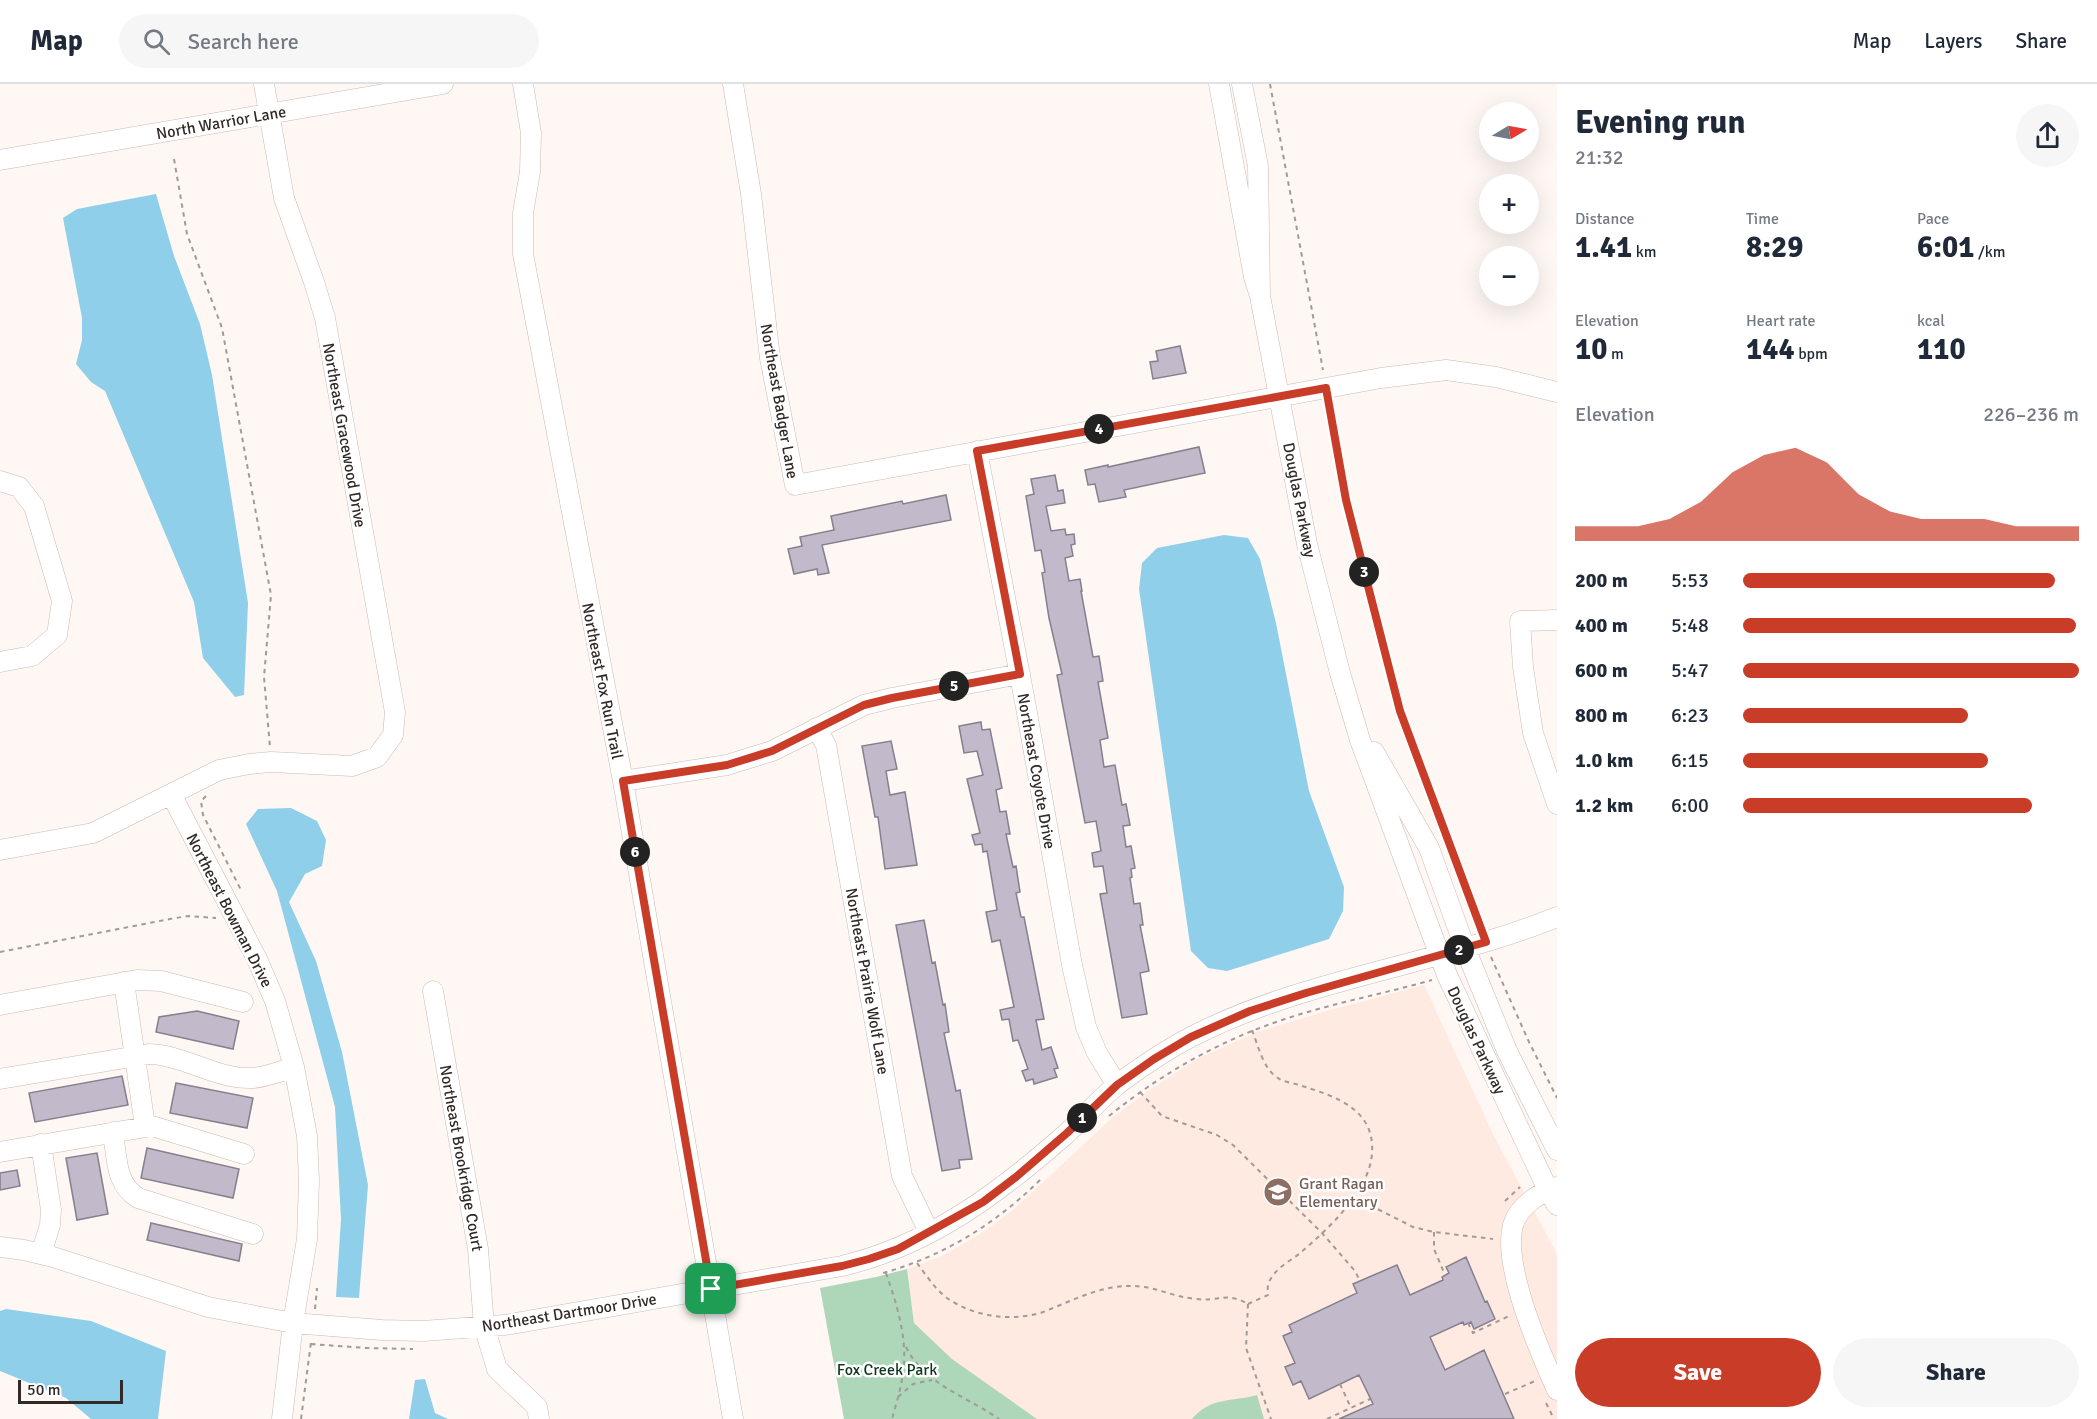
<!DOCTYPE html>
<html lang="en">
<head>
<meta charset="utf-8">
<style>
	:root { --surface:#fff; --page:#f6f6f7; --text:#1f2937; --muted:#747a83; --line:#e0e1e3; --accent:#c93d28 }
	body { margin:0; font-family:Signika,sans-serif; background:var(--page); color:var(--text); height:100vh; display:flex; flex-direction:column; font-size:22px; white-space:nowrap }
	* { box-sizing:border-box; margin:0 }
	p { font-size:20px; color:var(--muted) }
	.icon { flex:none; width:33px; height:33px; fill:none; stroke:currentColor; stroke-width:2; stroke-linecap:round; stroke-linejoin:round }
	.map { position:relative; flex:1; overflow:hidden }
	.details { display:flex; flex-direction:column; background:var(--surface); width:540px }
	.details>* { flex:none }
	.needle { width:39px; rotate:80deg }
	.tools { position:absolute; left:1479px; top:18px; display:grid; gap:12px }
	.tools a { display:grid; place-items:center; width:60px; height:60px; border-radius:50%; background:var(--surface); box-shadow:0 6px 24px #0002; font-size:30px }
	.scale { position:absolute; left:18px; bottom:15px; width:105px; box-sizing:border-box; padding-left:6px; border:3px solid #312a27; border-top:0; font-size:16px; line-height:21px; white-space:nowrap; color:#312a27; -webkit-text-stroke:4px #fff; paint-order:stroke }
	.pin { position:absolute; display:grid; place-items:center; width:51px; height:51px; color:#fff; margin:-26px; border-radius:12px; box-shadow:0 3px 9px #0006 }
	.km { position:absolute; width:30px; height:30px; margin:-15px; border-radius:50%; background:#222; color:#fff; font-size:16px; line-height:30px; text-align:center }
	.round { display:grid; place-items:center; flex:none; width:63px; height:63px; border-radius:32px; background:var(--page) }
	.summary { display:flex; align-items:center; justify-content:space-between; height:102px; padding:0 18px }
	h1 { font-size:33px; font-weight:700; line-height:45px }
	.stats { display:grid; grid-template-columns:repeat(3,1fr); gap:9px; height:102px; padding:6px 18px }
	.stats div { display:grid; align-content:center }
	.stats b { font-size:30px; font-weight:700 }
	.stats small { font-size:16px; font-weight:400 }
	.stats p { font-size:16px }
	.chart { height:168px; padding:12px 18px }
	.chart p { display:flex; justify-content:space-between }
	.chart svg { width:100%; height:108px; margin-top:6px; fill:var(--accent); opacity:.7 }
	.button { display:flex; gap:12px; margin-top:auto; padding:12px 18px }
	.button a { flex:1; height:69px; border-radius:36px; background:var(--accent); color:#fff; font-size:24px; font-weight:700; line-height:69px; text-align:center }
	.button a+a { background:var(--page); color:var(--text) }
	ul { padding:0 18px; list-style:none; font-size:20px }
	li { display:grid; grid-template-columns:96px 72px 1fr; align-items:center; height:45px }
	li i { height:15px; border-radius:8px; background:var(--accent) }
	header { display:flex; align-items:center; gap:36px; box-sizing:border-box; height:84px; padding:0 30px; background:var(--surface); border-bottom:2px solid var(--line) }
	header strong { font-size:28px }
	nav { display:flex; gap:33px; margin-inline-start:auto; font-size:21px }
	.search { width:420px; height:54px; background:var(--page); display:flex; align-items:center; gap:15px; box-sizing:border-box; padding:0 21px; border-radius:33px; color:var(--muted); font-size:22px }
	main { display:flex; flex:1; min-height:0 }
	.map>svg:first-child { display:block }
	.built { fill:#ffeae1 }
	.green { fill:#aed6b8 }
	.water { fill:#8fcfea }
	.building { fill:#c2baca; stroke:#867f8d; stroke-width:1.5 }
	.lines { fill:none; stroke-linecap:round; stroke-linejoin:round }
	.minor-casing { stroke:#cbbab2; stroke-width:21 }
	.path { stroke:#a19a97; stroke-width:2; stroke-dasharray:4.5 4.5; stroke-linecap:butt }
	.minor { stroke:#fff; stroke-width:20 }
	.route-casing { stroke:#fff; stroke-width:12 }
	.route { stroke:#c93d28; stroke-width:8 }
	.labels { text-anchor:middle; stroke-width:5; stroke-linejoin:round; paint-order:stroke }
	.street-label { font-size:16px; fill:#312a27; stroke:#fff }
	.education-label { font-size:16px; fill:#785e54; stroke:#fff; text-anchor:start }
	.park-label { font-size:16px; fill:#0e361d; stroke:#fff }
</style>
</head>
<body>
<header>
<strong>Map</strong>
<div class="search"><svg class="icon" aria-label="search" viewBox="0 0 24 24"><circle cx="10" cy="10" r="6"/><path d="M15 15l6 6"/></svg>Search here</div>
<nav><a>Map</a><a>Layers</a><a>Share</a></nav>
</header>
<main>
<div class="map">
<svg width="1557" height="1335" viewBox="0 0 1557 1335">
	<rect width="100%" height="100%" fill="#fef7f3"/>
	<!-- built -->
	<path class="built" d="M 1424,901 L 1494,1052 L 1557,1170 L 1557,1335 L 1037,1335 L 952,1275 L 914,1239 L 907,1185 L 940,1173 L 977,1152 L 1012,1127 L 1111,1035 L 1145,1009 L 1197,975 L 1257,948 L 1323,928 Z"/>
	<!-- green -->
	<path class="green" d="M 907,1185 L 914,1239 L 952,1275 L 1037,1335 L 844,1335 L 820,1204 L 876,1193 Z
		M 1257,1311 L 1264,1335 L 1192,1335 C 1210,1313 1232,1318 1257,1311 Z"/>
	<!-- water -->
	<path class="water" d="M 156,110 L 174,172 L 200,240 L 212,291 L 248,519 L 244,611 L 235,613 L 203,574 L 194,518 L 105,307 L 91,298 L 76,280 L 82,256 L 82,234 L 63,134 L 77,125 Z
		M 1224,451 L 1248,454 L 1260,475 L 1276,539 L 1309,707 L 1344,803 L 1343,827 L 1329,855 L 1227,887 L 1208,884 L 1191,867 L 1139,505 L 1142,479 L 1157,464 Z
		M 291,724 L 317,737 L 326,756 L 322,782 L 305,790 L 289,818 L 316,877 L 342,968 L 368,1101 L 359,1214 L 336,1213 L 341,1135 L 335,1023 L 277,807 L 246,740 L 258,725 Z
		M 6,1225 L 91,1237 L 166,1267 L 158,1335 L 91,1335 L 66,1314 L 0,1287 L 0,1227 Z
		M 425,1295 L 435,1329 L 448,1335 L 409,1335 L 415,1296 Z"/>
	<!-- building -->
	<path class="building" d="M 1180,262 L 1186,289 L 1153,295 L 1150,278 L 1158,277 L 1156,267 Z
		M 1199,363 L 1205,389 L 1124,406 L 1126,413 L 1099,418 L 1095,400 L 1088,401 L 1085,386 L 1108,381 L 1108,383 Z
		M 1055,391 L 1058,407 L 1063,406 L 1065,419 L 1046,422 L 1051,447 L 1065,445 L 1066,451 L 1074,450 L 1075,460 L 1071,461 L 1073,472 L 1065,474 L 1069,497 L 1080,495 L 1082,507 L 1081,507 L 1093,573 L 1099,572 L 1103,597 L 1098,598 L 1108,654 L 1100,656 L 1104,683 L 1115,681 L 1122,721 L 1126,720 L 1130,741 L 1123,742 L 1126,763 L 1131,762 L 1135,784 L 1131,785 L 1132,793 L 1130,794 L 1134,820 L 1140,819 L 1143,841 L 1140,841 L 1149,887 L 1140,889 L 1147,930 L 1122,934 L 1100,810 L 1107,809 L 1103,782 L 1094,783 L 1092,769 L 1101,767 L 1096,737 L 1085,739 L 1057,591 L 1062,590 L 1049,534 L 1042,489 L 1045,488 L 1041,466 L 1035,467 L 1026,412 L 1034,410 L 1031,395 Z
		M 946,411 L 951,436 L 822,461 L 829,489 L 818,491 L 817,485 L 794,490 L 788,465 L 802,462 L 800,453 L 834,446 L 831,432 L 902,417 L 903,420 Z
		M 981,638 L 982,646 L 990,645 L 1002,704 L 996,706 L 1000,728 L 1006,727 L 1010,750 L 1006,750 L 1013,783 L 1016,782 L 1020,808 L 1016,809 L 1021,833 L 1024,833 L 1044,935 L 1036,936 L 1042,966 L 1051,963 L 1058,984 L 1054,985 L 1057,993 L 1034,1000 L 1033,995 L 1026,997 L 1022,987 L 1028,985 L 1018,956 L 1013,957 L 1009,935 L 1002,936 L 1000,926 L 1014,923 L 1000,856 L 992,858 L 986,828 L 997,826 L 987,767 L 983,768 L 982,760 L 975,761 L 972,751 L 980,749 L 967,695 L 983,691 L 977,667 L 964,669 L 959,642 Z
		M 891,657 L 897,685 L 886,687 L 890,711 L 905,708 L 917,781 L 885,785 L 878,733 L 875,733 L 862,662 Z
		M 924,836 L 932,879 L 935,878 L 943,921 L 945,920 L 949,948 L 944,949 L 956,1007 L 960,1006 L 972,1075 L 959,1076 L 960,1084 L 942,1087 L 896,841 Z
		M 197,927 L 239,937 L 233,965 L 156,948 L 159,933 Z
		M 122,992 L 128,1021 L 35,1038 L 29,1009 Z
		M 176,999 L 253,1014 L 247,1044 L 170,1029 Z
		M 147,1064 L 239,1085 L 233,1114 L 141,1094 Z
		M 97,1069 L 108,1130 L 77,1136 L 66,1074 Z
		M 17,1086 L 20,1102 L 0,1106 L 0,1089 Z
		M 151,1139 L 242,1160 L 239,1177 L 147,1156 Z
		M 1466,1173 L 1485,1218 L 1487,1217 L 1495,1235 L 1474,1245 L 1471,1238 L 1464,1241 L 1463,1238 L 1430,1253 L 1445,1286 L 1484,1266 L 1514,1335 L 1339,1335 L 1373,1320 L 1359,1291 L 1309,1315 L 1301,1297 L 1293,1301 L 1285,1283 L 1295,1279 L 1283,1252 L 1292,1248 L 1289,1241 L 1357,1209 L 1353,1200 L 1397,1181 L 1410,1211 L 1443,1196 L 1442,1193 L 1449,1189 L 1446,1183 Z"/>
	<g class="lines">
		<!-- minor casing -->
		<g class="minor-casing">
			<path id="minor" d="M 523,0 L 531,49 L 530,88 L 523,129 L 523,170 L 623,697 L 733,1335
				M 733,0 L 751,110 L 770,274 L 795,401 L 1381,294 L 1446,286 L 1496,293 L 1557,308
				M 1219,0 L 1254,193 L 1260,212 L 1258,82 L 1242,0
				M 0,76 L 443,0
				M 1260,212 L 1307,460 L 1340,589 L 1360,656 L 1447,891 L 1548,1106 L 1557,1121
				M 977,367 L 1025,618 L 1072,881 L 1086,943 L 1097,969 L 1117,1001
				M 0,397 L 19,403 L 34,422 L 62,517 L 57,551 L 32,572 L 0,578
				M 1557,536 L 1520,537 L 1523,583 L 1533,649 L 1557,720
				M 816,644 L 826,661 L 902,1092 L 929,1148
				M 1374,668 L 1429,764 L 1465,864 L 1507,967 L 1557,1066
				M 623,697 L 727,681 L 772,667 L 864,621 L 892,614 L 1020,590
				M 171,710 L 257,875 L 275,917 L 294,983 L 307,1052 L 309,1097 L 307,1155 L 293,1239 L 282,1335
				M 0,766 L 93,749 L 219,686 L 249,680 L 271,678 L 352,682 L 377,673 L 393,651 L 395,628 L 325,234 L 314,198 L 284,114 L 264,0
				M 124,898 L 145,1042
				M 433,907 L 478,1165 L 484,1242 L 497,1285 L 537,1323 L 539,1335
				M 0,921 L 137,896 L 161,897 L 243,918
				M 0,995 L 149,970 C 185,971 217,996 253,994 C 267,993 281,987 294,983
				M 113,1048 C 117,1073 115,1100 138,1114 L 253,1150
				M 0,1068 L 152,1042 L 244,1070
				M 1557,1103 C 1539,1109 1519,1122 1513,1141 C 1502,1182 1540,1268 1557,1306
				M 0,1163 L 24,1166 L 53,1173 L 208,1223 L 293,1239 L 382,1246 L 423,1247 L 505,1241 L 842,1182 C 930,1161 999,1109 1066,1050 C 1083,1034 1100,1015 1118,1000 C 1141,983 1166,966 1191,953 C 1305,894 1438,881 1557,833
				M 41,1170 L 50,1141 L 51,1126 L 41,1060"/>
		</g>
		<!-- path -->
		<path class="path" d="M 1270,0 L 1323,286
			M 174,75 L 187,150 L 222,244 L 271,511 L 264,593 L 270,663
			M 1329,322 L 1345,416 L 1400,627 L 1480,842
			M 206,712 L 201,717 L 203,731 L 241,806
			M 0,868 L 170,835 L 188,832 L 216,834
			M 1491,873 L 1529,958 L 1557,1014
			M 1140,1008 L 1162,1032 L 1217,1051 L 1233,1061 L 1322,1149 L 1355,1187 L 1360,1197
			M 1109,1032 C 1162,989 1221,956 1285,935 C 1333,919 1383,910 1432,896
			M 1354,1113 L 1413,1143 L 1434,1148 L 1493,1155
			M 1505,1117 L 1520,1103
			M 1434,1148 L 1434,1165 L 1445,1191
			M 917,1179 C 926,1191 935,1205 947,1214 C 974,1233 1012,1238 1043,1228 C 1067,1219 1091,1206 1116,1203 C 1150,1198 1166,1212 1196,1215 C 1219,1218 1226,1207 1248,1220
			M 883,1189 C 944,1172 997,1139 1041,1095
			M 886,1189 C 897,1221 908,1255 903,1289 C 901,1305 896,1320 892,1335
			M 1248,1220 L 1268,1211 C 1268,1206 1267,1202 1269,1198 C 1275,1185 1288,1178 1299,1170 C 1326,1147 1370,1107 1372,1069 C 1375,1024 1334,1012 1299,1001 C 1293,999 1283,998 1278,994 C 1263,985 1258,961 1252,946
			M 1248,1220 L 1246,1264 L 1271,1335
			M 315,1225 L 317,1204
			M 1468,1239 L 1473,1249 L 1509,1232
			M 311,1260 L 366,1264 L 413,1265
			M 906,1263 C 924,1300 966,1312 999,1335
			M 1340,1300 L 1351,1324
			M 1505,1310 L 1535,1297
			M 898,1313 L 913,1300 L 932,1296
			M 1546,1319 L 1554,1335
			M 301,1335 L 311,1258
			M 1327,1335 L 1370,1315"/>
		<!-- minor -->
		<use href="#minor" class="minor"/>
	</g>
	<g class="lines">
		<!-- route casing -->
		<g class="route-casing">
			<path id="route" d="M 1326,304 L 1346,416 L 1400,627 L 1486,858 L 1306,909 L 1250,927 L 1191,953 L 1154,975 L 1117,1001 L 1067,1049 L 1016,1093 L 983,1118 L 898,1165 L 869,1175 L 842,1182 L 711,1205 L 623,697 L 727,681 L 772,667 L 864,621 L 892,614 L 1020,590 L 977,367 Z"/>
		</g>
		<!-- route -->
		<use href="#route" class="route"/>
	</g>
	<!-- icons -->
	<defs>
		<g id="school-disc" transform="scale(1.5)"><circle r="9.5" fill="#8d6e63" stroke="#fff"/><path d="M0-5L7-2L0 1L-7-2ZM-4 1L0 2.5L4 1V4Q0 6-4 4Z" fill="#fff"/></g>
	</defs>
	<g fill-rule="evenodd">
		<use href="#school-disc" x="1278" y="1108"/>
	</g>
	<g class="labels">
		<!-- street labels -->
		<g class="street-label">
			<text transform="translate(221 38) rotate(-10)" y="6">North Warrior Lane</text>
			<text transform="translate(780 317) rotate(80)" y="6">Northeast Badger Lane</text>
			<text transform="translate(345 351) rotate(80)" y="6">Northeast Gracewood Drive</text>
			<text transform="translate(1300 416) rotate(79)" y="6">Douglas Parkway</text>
			<text transform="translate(603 597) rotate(79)" y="6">Northeast Fox Run Trail</text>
			<text transform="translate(1037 687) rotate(80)" y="6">Northeast Coyote Drive</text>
			<text transform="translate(230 826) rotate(63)" y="6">Northeast Bowman Drive</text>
			<text transform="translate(868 897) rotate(80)" y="6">Northeast Prairie Wolf Lane</text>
			<text transform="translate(1477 956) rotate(65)" y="6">Douglas Parkway</text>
			<text transform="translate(462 1074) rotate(80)" y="6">Northeast Brookridge Court</text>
			<text transform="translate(569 1228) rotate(-9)" y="6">Northeast Dartmoor Drive</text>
		</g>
		<!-- education labels -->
		<g class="education-label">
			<text x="1299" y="1105">Grant Ragan<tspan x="1299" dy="18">Elementary</tspan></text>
		</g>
		<!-- park labels -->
		<g class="park-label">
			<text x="887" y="1291">Fox Creek Park</text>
		</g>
	</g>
</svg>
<div class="tools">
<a><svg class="needle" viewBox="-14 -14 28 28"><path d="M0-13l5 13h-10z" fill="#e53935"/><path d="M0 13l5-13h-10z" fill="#747a83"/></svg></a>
<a>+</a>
<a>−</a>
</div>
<div class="scale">50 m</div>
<div class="pin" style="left:711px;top:1205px;background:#1e9e55"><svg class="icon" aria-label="arrive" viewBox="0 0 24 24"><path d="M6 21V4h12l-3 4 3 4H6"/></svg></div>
<b class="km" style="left:1082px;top:1034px">1</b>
<b class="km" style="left:1459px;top:866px">2</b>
<b class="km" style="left:1364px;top:488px">3</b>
<b class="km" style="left:1099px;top:345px">4</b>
<b class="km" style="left:954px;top:602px">5</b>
<b class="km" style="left:635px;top:768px">6</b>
</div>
<section class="details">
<div class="summary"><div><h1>Evening run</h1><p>21:32</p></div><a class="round"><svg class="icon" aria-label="share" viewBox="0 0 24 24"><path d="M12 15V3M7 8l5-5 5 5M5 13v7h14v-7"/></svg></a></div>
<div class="stats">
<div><p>Distance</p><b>1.41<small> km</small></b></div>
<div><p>Time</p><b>8:29</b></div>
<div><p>Pace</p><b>6:01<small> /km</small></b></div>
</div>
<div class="stats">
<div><p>Elevation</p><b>10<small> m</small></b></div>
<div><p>Heart rate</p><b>144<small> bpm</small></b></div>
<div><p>kcal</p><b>110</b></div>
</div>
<div class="chart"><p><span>Elevation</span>226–236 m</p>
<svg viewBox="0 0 160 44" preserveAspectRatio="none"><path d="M0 44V38L10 38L20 38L30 35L40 28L50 16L60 9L70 6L80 12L90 25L100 32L110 35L120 35L130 35L140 38L150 38L160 38V44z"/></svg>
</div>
<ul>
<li><b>200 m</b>5:53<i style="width:93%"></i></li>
<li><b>400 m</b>5:48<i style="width:99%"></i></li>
<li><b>600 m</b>5:47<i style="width:100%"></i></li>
<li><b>800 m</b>6:23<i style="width:67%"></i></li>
<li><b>1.0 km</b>6:15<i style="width:73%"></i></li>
<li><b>1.2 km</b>6:00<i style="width:86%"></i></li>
</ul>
<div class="button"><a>Save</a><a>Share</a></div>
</section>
</main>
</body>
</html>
